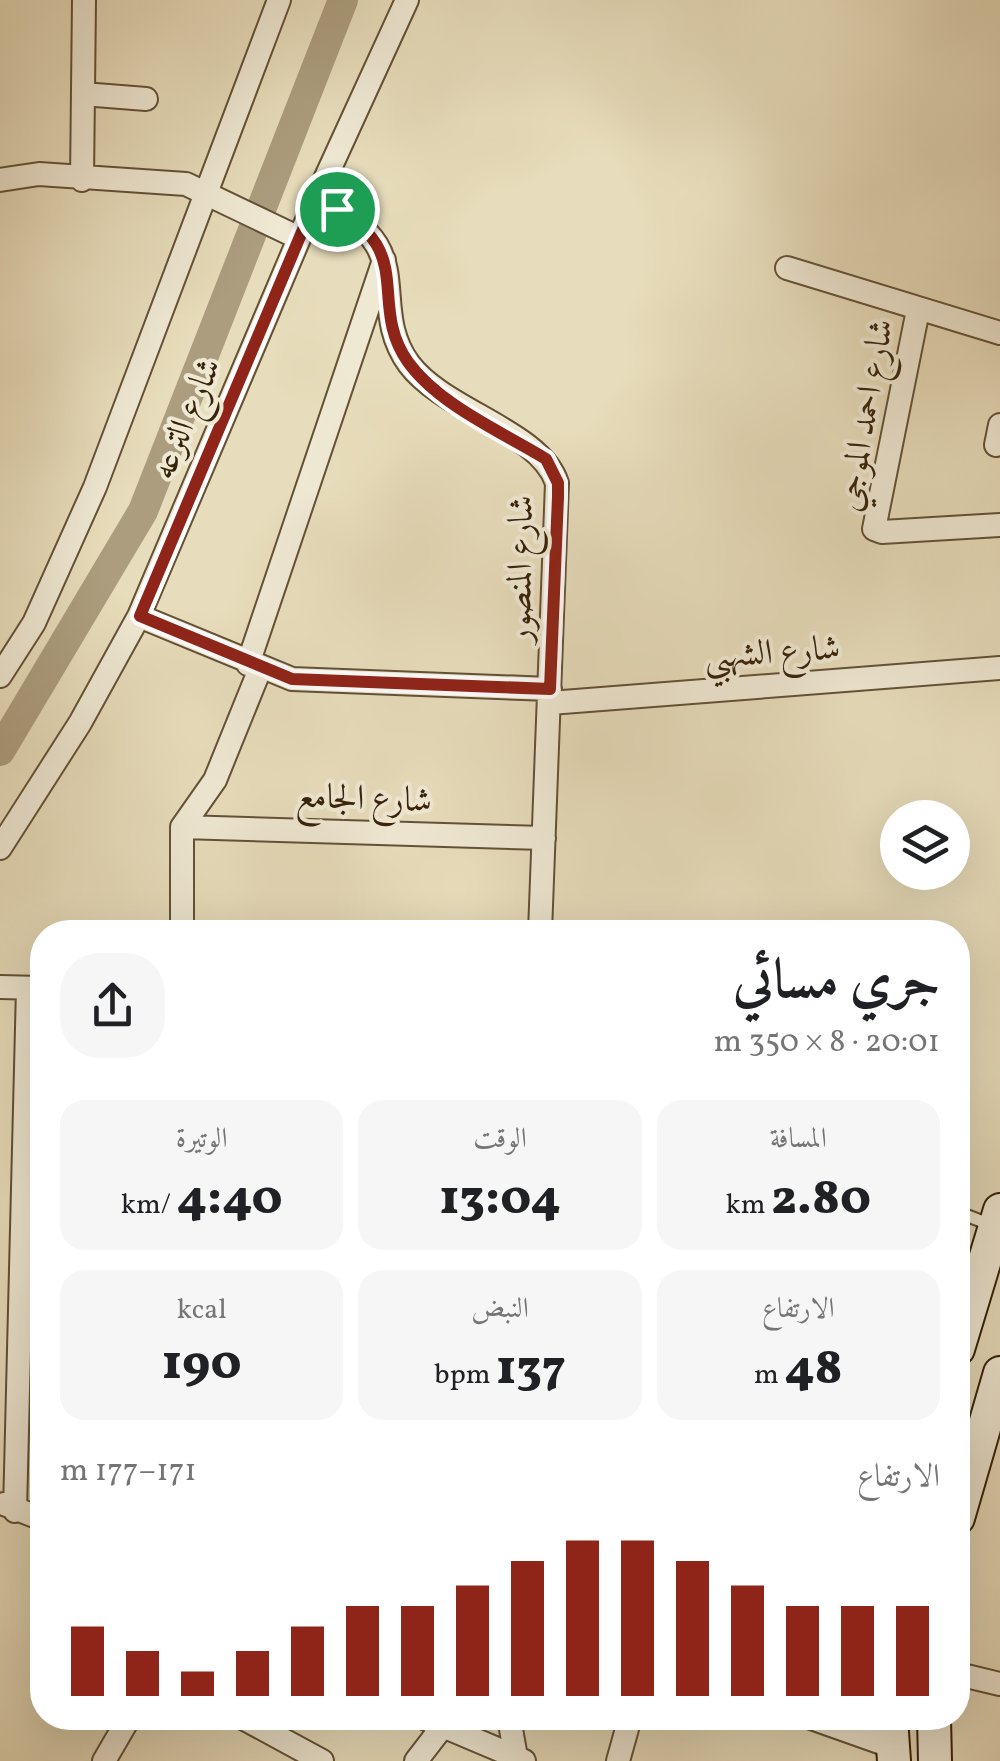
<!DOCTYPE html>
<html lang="ar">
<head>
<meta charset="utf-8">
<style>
	:root { --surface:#fff; --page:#f6f6f6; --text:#202124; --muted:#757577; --accent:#8f2418 }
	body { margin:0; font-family:Vollkorn,Amiri,serif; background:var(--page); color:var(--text); direction:rtl; height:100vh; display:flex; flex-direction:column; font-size:38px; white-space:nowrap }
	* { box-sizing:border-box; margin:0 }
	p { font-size:32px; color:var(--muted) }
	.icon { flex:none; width:55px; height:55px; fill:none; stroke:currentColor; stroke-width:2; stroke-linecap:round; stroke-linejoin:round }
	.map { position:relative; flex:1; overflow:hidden; direction:ltr }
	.details { position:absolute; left:30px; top:920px; width:940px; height:810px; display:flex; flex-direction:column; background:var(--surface); border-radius:40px; box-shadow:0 10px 40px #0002; direction:rtl }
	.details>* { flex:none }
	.buttons { position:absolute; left:880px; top:800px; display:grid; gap:20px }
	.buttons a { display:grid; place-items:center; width:90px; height:90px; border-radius:50%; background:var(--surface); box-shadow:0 10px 40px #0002; font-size:50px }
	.pin { position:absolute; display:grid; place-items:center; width:85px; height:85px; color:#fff; margin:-42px; border:5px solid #fff; border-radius:50%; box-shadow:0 2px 10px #0007 }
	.round { display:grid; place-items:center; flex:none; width:105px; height:105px; border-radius:40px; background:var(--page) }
	.overview { display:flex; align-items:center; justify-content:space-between; height:170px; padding:0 30px }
	h1 { font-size:55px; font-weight:800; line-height:75px }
	.stats { display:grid; grid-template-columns:repeat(3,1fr); gap:15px; height:170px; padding:10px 30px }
	.stats div { display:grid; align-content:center; border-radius:25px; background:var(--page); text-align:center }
	.stats b { font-size:50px; font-weight:800 }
	.stats small { font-size:28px; font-weight:400 }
	.stats p { font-size:28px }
	.chart { height:280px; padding:20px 30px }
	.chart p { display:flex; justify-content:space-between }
	.chart svg { width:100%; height:180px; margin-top:10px; stroke:var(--accent); stroke-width:6 }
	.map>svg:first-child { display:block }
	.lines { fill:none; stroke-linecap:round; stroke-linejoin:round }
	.canal { stroke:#ab9d7e; stroke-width:30 }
	.lane-casing { stroke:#635136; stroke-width:15 }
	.street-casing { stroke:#635136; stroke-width:26 }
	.secondary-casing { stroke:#372309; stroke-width:36 }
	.lane { stroke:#efe8d3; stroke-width:11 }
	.street { stroke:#efe8d3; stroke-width:22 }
	.secondary { stroke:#efe8d3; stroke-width:32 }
	.route-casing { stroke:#fff; stroke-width:20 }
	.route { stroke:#8f2418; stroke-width:12 }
	.labels { text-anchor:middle; stroke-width:8; stroke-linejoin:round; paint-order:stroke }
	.street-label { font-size:35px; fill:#372309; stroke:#efe8d3 }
</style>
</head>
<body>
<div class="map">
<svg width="1000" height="1761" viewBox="0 0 1000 1761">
	<rect width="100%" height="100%" fill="#e7dcbb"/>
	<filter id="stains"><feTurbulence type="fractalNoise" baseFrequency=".002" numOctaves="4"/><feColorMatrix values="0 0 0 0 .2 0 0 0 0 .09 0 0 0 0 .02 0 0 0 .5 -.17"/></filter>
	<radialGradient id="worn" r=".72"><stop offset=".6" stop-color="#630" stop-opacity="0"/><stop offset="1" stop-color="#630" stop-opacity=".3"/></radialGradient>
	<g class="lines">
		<!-- canal -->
		<path class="canal" d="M 0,751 L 143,511 L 343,0"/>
		<!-- lane casing -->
		<g class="lane-casing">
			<path id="lane" d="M 958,1212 L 991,1225"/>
		</g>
		<!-- street casing -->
		<g class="street-casing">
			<path id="street" d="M 83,94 L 146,99
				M 0,180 L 39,174 L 186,184 L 299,238
				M 82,180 L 84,0
				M 315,201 C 426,244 364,302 409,364 C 444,411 540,431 557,483 L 540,932
				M 787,268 L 1000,333
				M 918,310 L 874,529 L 882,532 L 1000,525
				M 996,445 L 1000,425
				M 139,616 L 292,679 L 550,689
				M 248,664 L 384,260
				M 0,676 L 34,623 L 95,487 L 279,0
				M 550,703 L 1000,668
				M 182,827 L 544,838
				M 0,848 L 80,723 L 139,616 L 315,201 L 407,0
				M 182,932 L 182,827 L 215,780 L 260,669
				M 0,987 L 41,988
				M 4,1504 L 42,1519
				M 15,1511 L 28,988
				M 958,1674 L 1000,1684
				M 243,1718 L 322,1761
				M 424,1718 L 516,1757
				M 509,1718 L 516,1757 L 524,1761
				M 811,1718 L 893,1747
				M 104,1761 L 129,1718
				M 416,1761 L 443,1726
				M 618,1761 L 630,1718"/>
		</g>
		<!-- secondary casing -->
		<g class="secondary-casing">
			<path id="secondary" d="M 958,1349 L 1000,1210
				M 958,1518 L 1000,1373
				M 891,1718 L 894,1761
				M 934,1718 L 935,1761"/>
		</g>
		<!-- lane -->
		<use href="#lane" class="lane"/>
		<!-- street -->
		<use href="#street" class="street"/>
		<!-- secondary -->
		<use href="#secondary" class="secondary"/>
	</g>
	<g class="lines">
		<!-- route casing -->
		<g class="route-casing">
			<path id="route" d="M 315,201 C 425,243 364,300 408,362 C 439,405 502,432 546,459 L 558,483 L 558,497 L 550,689 L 292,679 L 140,616 Z"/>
		</g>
		<!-- route -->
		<use href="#route" class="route"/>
	</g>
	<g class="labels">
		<!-- street labels -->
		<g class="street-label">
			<text transform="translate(864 415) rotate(-80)" y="12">شارع احمد الموجي</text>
			<text transform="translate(185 418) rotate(-67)" y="12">شارع الترعه</text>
			<text transform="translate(519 569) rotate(-89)" y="12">شارع المنصور</text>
			<text transform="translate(772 651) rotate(-4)" y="12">شارع الشهبي</text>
			<text transform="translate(364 797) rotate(2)" y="12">شارع الجامع</text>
		</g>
	</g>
	<rect width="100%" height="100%" filter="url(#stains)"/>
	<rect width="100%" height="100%" fill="url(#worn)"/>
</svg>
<div class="buttons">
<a><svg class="icon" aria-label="layers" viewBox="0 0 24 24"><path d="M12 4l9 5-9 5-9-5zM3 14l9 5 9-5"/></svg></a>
</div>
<div class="pin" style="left:337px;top:209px;background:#1e9e55"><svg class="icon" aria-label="arrive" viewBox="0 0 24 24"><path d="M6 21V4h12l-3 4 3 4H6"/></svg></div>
<section class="details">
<div class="overview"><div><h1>جري مسائي</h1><p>20:01 · 8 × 350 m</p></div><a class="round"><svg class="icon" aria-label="share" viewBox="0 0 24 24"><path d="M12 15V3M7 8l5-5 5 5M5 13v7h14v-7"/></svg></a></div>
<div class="stats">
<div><p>المسافة</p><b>2.80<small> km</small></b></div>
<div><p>الوقت</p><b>13:04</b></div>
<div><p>الوتيرة</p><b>4:40<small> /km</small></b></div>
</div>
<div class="stats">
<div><p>الارتفاع</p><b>48<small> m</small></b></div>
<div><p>النبض</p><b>137<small> bpm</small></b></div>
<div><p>kcal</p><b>190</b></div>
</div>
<div class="chart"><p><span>الارتفاع</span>171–177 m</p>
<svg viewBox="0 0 160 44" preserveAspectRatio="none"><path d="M5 44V27M15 44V33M25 44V38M35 44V33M45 44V27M55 44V22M65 44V22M75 44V17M85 44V11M95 44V6M105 44V6M115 44V11M125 44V17M135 44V22M145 44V22M155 44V22"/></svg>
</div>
</section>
</div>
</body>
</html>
